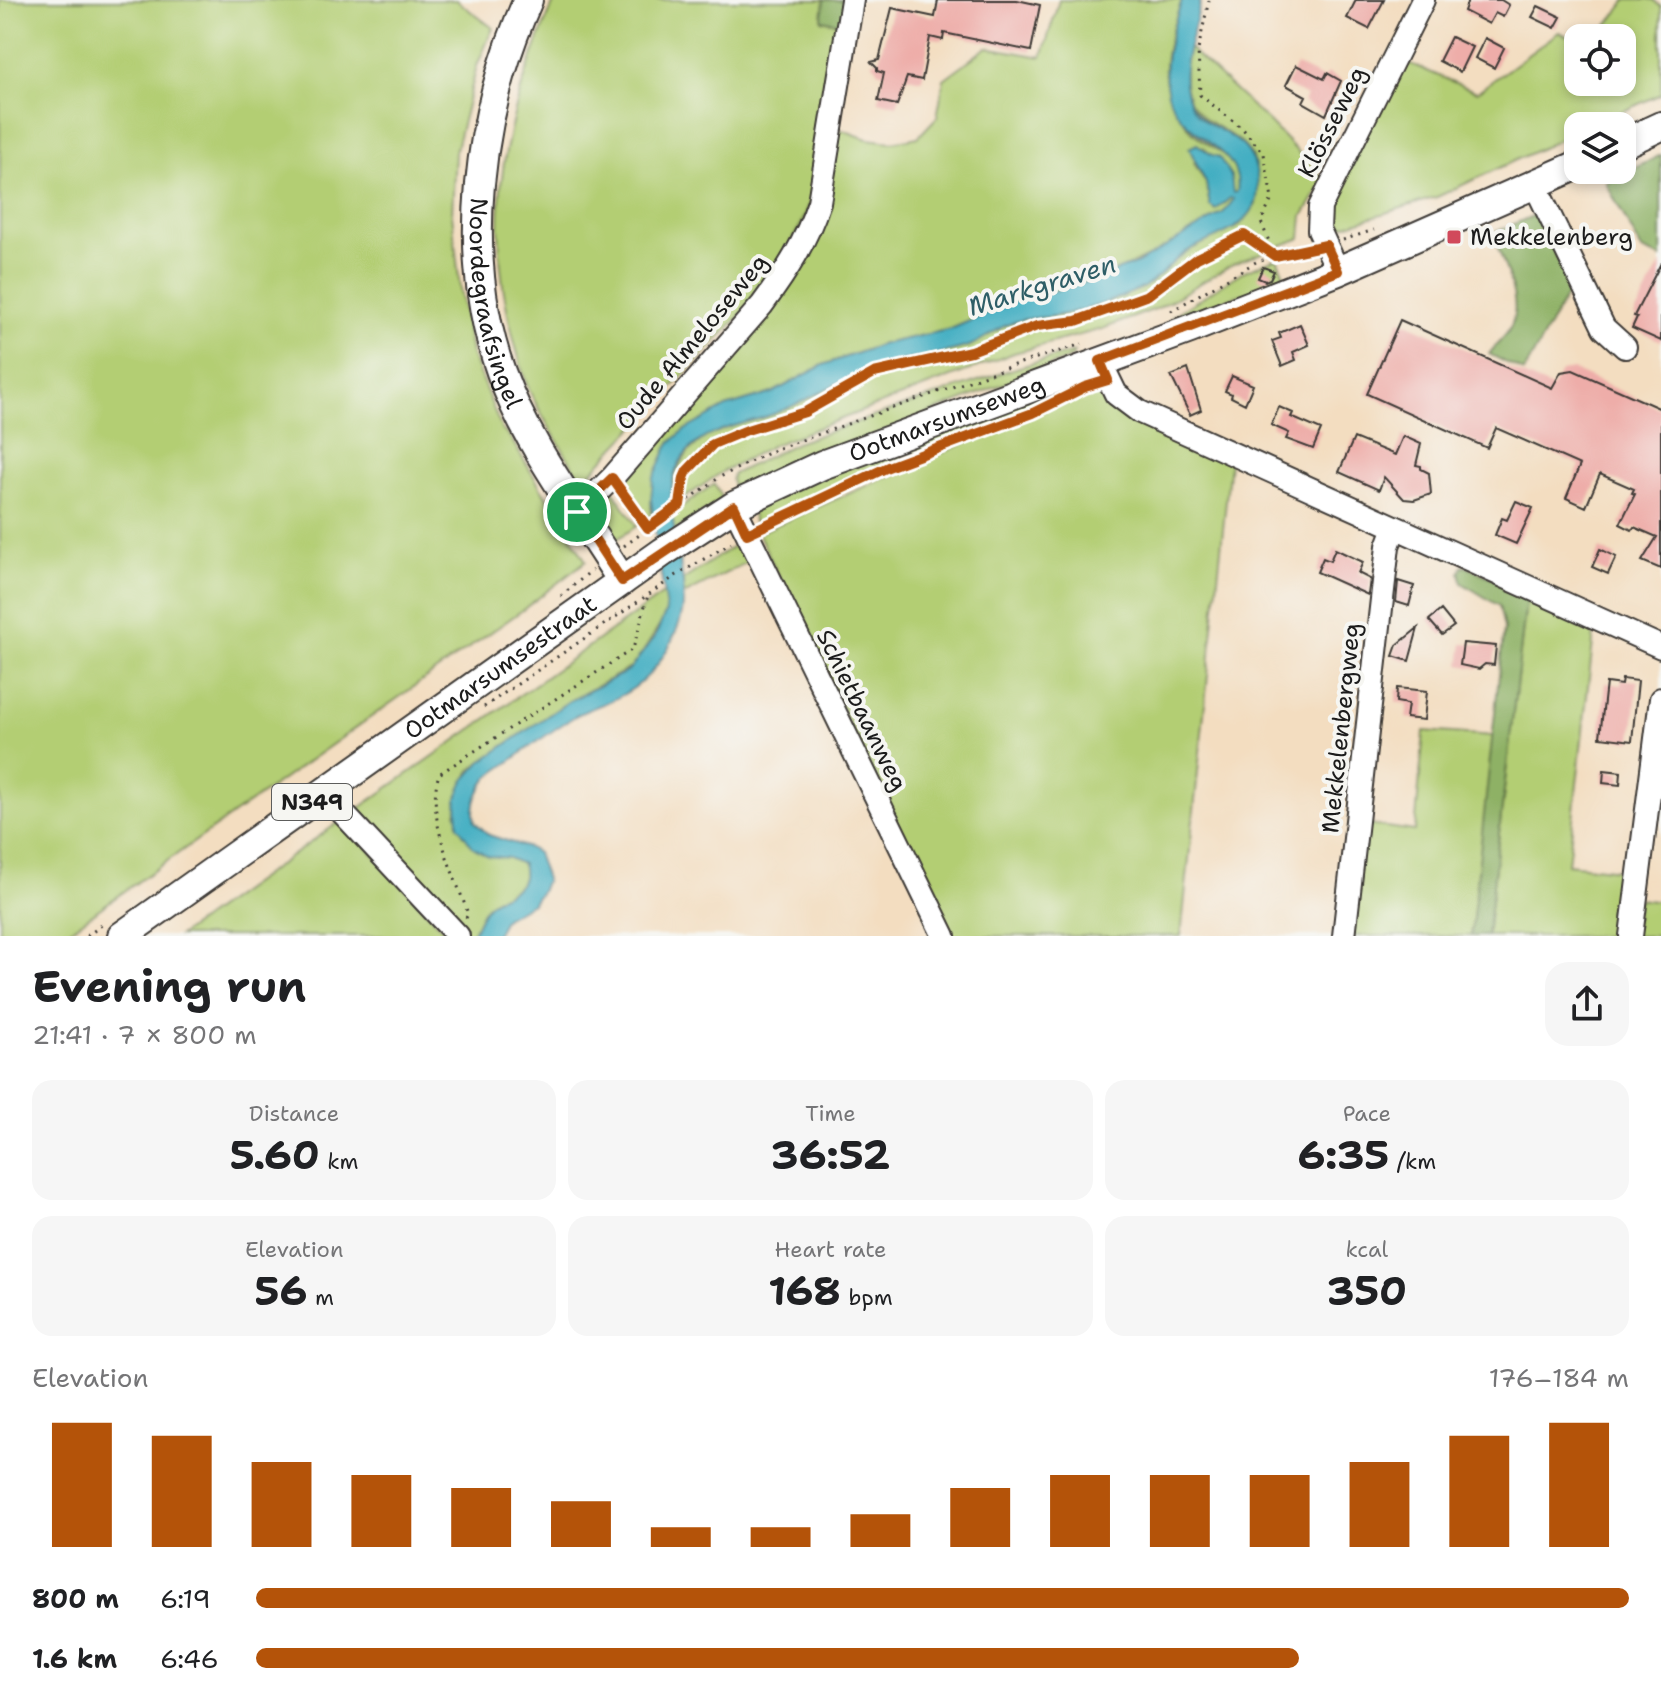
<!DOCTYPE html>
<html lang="en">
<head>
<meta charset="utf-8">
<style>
	:root { --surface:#fff; --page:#f6f6f6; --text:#202124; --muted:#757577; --accent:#b45309 }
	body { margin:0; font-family:"Shantell Sans",sans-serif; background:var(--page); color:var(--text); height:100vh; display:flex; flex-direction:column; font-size:30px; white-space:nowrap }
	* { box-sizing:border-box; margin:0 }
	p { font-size:26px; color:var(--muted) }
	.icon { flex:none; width:44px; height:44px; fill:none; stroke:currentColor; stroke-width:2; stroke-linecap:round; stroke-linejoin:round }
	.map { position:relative; height:936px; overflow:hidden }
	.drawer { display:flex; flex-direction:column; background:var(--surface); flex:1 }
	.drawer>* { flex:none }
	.fabs { position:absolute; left:1564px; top:24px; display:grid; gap:16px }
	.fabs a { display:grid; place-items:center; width:72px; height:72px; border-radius:16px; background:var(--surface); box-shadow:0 4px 12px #0003; font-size:40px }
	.pin { position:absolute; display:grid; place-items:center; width:68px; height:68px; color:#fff; margin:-34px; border:4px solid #fff; border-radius:50%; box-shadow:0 2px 8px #0007 }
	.round { display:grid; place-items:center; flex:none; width:84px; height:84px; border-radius:24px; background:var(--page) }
	.summary { display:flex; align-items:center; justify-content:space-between; height:136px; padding:0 32px }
	h1 { font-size:44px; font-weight:700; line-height:60px }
	.metrics { display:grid; grid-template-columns:repeat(3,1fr); gap:12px; height:136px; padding:8px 32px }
	.metrics div { display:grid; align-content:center; border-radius:20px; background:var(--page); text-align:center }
	.metrics b { font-size:40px; font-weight:700 }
	.metrics small { font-size:22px; font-weight:400 }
	.metrics p { font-size:22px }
	.chart { height:224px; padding:16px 32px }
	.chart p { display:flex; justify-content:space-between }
	.chart svg { width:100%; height:144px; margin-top:8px; stroke:var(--accent); stroke-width:6 }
	ul { padding:0 32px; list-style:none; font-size:26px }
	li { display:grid; grid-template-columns:128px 96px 1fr; align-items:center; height:60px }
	li i { height:20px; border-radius:10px; background:var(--accent) }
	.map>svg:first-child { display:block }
	.green { fill:#b3ce73; stroke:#687548; stroke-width:2 }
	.forest { fill:#8eb165; stroke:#556640; stroke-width:2 }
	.water { fill:#43aec2; stroke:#30656f; stroke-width:2 }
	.building { fill:#eeada9 }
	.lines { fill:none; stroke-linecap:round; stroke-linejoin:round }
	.minor-casing { stroke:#3c3935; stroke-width:26 }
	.major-casing { stroke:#3c3935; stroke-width:32 }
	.path { stroke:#3c3935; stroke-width:3; stroke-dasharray:2 6; stroke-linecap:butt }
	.minor { stroke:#fff; stroke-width:22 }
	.major { stroke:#fff; stroke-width:28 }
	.route-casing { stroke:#fff; stroke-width:16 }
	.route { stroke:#b45309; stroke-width:10 }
	.poi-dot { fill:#d1495b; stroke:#f6f6f2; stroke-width:3 }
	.labels { text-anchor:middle; stroke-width:8; stroke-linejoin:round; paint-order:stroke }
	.shield { fill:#f6f6f2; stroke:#5d5d5c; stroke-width:2 }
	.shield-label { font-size:22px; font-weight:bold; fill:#1c1c1c }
	.street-label { font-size:24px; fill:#1c1c1c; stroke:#f6f6f2 }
	.poi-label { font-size:24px; fill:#1c1c1c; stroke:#f6f6f2; text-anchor:start }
	.water-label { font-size:26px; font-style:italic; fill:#2e5e67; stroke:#f6f6f2 }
</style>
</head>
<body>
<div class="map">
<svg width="1661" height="936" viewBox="0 0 1661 936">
	<rect width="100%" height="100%" fill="#f6f6f2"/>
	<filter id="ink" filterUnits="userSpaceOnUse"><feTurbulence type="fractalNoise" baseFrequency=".0125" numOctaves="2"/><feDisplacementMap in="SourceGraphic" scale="16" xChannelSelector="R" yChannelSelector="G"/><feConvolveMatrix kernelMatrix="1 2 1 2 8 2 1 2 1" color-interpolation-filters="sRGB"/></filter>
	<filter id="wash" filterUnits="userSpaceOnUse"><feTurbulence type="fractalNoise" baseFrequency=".006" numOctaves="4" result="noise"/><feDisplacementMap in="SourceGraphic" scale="32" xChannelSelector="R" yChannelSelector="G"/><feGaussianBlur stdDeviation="1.8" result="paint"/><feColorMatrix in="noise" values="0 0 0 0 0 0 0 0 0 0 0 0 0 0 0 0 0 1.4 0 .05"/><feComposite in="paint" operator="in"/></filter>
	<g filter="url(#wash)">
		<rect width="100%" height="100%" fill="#f3ddc0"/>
		<!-- green -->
		<path class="green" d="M 0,0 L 456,0 L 493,28 L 477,66 L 455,152 L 452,214 L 460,289 L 471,353 L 502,430 L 509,436 L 586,561 L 524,609 L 61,936 L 0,936 Z
			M 555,0 L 824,0 L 822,20 L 843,24 L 808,213 L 757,298 L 586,478 L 580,477 L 575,470 C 559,442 539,414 527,385 C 522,372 519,357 515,344 C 481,221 504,114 555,0 Z
			M 1059,0 L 1182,0 C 1173,26 1161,57 1166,84 C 1168,93 1183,121 1189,128 C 1209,152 1243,152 1237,192 L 1232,193 L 1231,176 L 1203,147 L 1194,163 L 1206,183 L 1210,206 L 1226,203 L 1229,198 L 1235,198 L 1224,212 L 1150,256 L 1114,273 L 1047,294 L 1016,301 L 951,329 L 883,344 L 823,365 L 772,393 L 726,407 L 683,431 L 651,499 L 651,515 L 648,518 L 621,478 L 767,308 L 840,129 L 867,139 L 892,142 L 918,137 L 937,117 L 944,79 L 987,47 L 1042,57 Z
			M 1627,0 L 1653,0 L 1661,7 L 1661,94 L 1590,126 L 1578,126 L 1578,131 L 1437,197 L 1330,230 L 1329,195 L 1399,59 L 1477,92 L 1559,32 L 1578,41 L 1578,82 L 1622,82 L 1622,38 L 1597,38 Z
			M 1189,48 L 1269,122 L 1325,180 L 1303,216 L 1301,238 L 1233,264 L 1158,308 L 1102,329 L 1014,353 L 773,445 L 725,470 L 670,508 L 674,481 L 679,467 L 689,451 L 705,437 L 742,422 L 766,417 L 839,381 L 873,368 L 970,346 L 1004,326 L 1021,320 L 1059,316 L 1142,288 L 1187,251 L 1239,226 L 1256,204 L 1258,186 L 1253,157 L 1241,142 L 1204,118 L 1190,103 L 1185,86 L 1185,65 Z
			M 1277,258 L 1286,280 L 1171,317 L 1242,272 Z
			M 1074,352 L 1072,357 L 762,479 L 737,488 L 733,487 L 731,479 L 733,474 L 796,443 L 1016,368 Z
			M 1081,379 C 1026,417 957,434 896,459 C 851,478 807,501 763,522 L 753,522 L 752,509 L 824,475 Z
			M 1094,387 L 1119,414 L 1230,462 L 1181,936 L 950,936 L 758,533 Z
			M 714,484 L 723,499 L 673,532 L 671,514 Z
			M 612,489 L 637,526 L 617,539 L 595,507 Z
			M 743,540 L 753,559 L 684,595 L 683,580 Z
			M 666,592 L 666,611 L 662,622 L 634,666 L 569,701 L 481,762 L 470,771 L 456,813 L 509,858 L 522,864 C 530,894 501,889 487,906 C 480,914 476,927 471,936 L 467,936 L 354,812 Z
			M 1527,593 L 1595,624 L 1568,864 L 1628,871 L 1621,936 L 1487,936 Z
			M 1424,731 L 1494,736 L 1471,936 L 1351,936 L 1363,824 L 1415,831 Z
			M 342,820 L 449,936 L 179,936 Z
			M 1638,899 L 1661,902 L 1661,936 L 1633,936 Z"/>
		<!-- forest -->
		<path class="forest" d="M 824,0 L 848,0 L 843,24 L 822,20 Z
			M 1661,155 L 1661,258 L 1642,250 L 1606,183 Z
			M 1537,214 L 1571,287 L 1524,372 L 1489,354 C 1495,346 1504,338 1509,330 C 1526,302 1500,260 1493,233 Z
			M 1463,565 L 1527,593 L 1487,936 L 1471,936 L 1504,628 L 1499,606 L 1462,583 L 1460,572 Z"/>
		<!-- water -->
		<path class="water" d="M 1182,0 L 1201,0 C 1195,33 1176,69 1189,101 C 1203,135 1251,129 1257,175 C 1258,185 1259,197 1254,207 C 1242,231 1213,237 1191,249 C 1172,259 1160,280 1140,289 C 1116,300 1086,310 1060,315 C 1047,318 1034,317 1021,320 C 1001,324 987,339 969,346 C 939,356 904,358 874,368 C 836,380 805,404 768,416 C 747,423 726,426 706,437 C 633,479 701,566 679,624 C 669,651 651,680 624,694 C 609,703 592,707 577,715 C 547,733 520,755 491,775 C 479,788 471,803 475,822 L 489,835 L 529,848 L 537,853 L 546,879 L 541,892 L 532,903 L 505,918 L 495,936 L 471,936 C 476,927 480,914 487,906 C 501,890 530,894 522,864 L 509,858 L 488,856 L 473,847 L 458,826 L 457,798 L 463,782 L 481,762 L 569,701 L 628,671 L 655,637 L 666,611 L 651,499 L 653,479 L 669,444 L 683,431 L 726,407 L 772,393 L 823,365 L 883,344 L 951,329 L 1016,301 L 1086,282 L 1138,263 L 1224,212 L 1234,199 L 1230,198 L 1216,210 L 1210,206 L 1206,183 L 1189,148 L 1197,144 L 1212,155 L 1219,157 L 1231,176 L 1233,193 L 1237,192 C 1245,143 1173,140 1166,84 C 1163,55 1173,27 1182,0 Z"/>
		<g id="blocks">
			<!-- building -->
			<path class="building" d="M 938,0 L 1017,0 L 1040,5 L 1031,51 L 944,33 L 943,40 L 930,37 L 922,80 L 907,77 L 897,105 L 878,101 L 884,73 L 877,71 L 877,68 L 871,62 L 879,60 L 892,8 L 935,17 Z
				M 1356,0 L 1384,0 L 1369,29 L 1347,18 Z
				M 1468,0 L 1501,0 L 1509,5 L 1503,17 L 1495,13 L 1489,24 L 1464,11 Z
				M 1538,6 L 1561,17 L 1555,28 L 1532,17 Z
				M 1451,37 L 1472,47 L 1460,72 L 1439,61 Z
				M 1485,38 L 1504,48 L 1494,68 L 1475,58 Z
				M 1296,65 L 1324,79 L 1327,73 L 1341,81 L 1326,115 L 1303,102 L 1306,96 L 1286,85 Z
				M 1661,263 L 1661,341 L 1632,328 L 1637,317 L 1634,316 Z
				M 1263,267 L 1274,271 L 1270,279 L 1265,281 L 1258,278 Z
				M 1400,320 L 1552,388 L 1561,372 L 1573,370 L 1661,409 L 1661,569 L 1642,561 L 1657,537 L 1634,527 L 1632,530 L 1620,524 L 1635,494 L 1632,493 L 1634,489 L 1600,474 L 1586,507 L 1566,498 L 1580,465 L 1496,428 L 1487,448 L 1367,394 Z
				M 1300,324 L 1309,345 L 1293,352 L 1296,360 L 1282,366 L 1272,341 L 1281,338 L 1279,333 Z
				M 1188,369 L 1201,410 L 1190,415 L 1171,376 Z
				M 1232,376 L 1253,385 L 1245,404 L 1231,397 L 1232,394 L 1225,391 Z
				M 1279,407 L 1293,413 L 1291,417 L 1321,430 L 1313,449 L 1286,439 L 1289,433 L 1271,425 Z
				M 1403,436 L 1421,444 L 1416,465 L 1421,466 L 1421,469 L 1429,473 L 1431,494 L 1414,500 L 1404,499 L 1384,477 L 1379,490 L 1339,472 L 1354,438 L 1395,455 Z
				M 1516,501 L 1533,508 L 1516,544 L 1495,535 L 1502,518 L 1507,520 Z
				M 1335,549 L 1363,562 L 1358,573 L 1370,579 L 1368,595 L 1317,572 L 1323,558 L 1330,561 Z
				M 1600,549 L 1616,557 L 1608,574 L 1592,567 Z
				M 1398,581 L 1414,586 L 1409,606 L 1396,602 Z
				M 1441,610 L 1454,626 L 1442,635 L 1429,620 Z
				M 1418,628 L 1409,661 L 1393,656 L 1397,645 Z
				M 1463,643 L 1496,646 L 1494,665 L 1485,664 L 1479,669 L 1460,665 Z
				M 1622,679 L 1638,681 L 1632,741 L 1600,737 L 1606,683 L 1621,685 Z
				M 1397,688 L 1427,691 L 1424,720 L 1406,718 L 1408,704 L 1396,702 Z
				M 1604,770 L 1621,772 L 1620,785 L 1603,783 Z"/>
		</g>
	</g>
	<g filter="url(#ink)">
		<use href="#blocks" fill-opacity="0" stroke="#3c3935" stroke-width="2"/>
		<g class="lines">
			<!-- minor casing -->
			<g class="minor-casing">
				<path id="minor" d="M 1535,185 L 1604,328 L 1625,347
					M 1338,271 L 1319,230 L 1320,207 L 1423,0
					M 1100,361 L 1116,394 L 1140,412 L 1661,647
					M 734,506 L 944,936
					M 577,512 L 612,478 L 762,305 C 787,271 806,242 819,202 L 852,0
					M 324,793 L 458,936
					M 1344,936 L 1388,546 L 1395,527
					M 1631,936 L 1661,699"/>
			</g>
			<!-- major casing -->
			<g class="major-casing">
				<g id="major">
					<path id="s1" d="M 528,0 C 478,112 459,255 501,372 C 528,448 581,514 622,581"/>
					<path d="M 1622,144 L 1661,126"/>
					<path id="s2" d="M 122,936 L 663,552 L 734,506 L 822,465 L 1190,329 L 1338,271 L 1578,165"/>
				</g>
			</g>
			<!-- path -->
			<path class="path" d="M 1209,0 L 1198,50 L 1200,95 L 1243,129 L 1264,154 L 1272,199 L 1261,222 L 1275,256
				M 1595,177 L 1610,170
				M 1343,240 L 1374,230
				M 1171,311 L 1256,262 L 1308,248
				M 622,492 L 652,535
				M 680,505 L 684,478 L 687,471 L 713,444 L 805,412 L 874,373 L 971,351 L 1037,326 L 1076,321 L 1148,295 L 1197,258 L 1244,235 L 1273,254
				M 762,526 L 888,467 L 1050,405
				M 624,546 L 720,477 L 774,450 L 1014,365 L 1082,344
				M 561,596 L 592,570
				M 484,707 L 677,575 L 731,543
				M 466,918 L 468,914 C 454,872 425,818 439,774 L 633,649 L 648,595
				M 87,936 L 103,924"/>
			<!-- minor -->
			<use href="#minor" class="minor"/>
			<!-- major -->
			<use href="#major" class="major"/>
		</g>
	</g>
	<g class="lines" filter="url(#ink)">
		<!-- route casing -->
		<g class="route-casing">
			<path id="route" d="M 1244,235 L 1275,256 L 1326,245 L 1338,271 L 1100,361 L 1108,380 L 1085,387 L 1033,413 L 888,467 L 747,534 L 734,506 L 622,581 L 577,512 L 612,478 L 648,528 L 680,505 L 684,478 L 687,471 L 713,444 L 747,430 L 805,412 L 874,373 L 971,351 L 1037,326 L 1076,321 L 1148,295 L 1197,258 Z"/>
		</g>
		<!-- route -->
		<use href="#route" class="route"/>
	</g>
	<!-- markers -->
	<rect class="poi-dot" x="1446" y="229" width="16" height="16" rx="4"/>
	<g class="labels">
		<!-- shield labels -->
		<rect class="shield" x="272" y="784" width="80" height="36" rx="6"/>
		<g class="shield-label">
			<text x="312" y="810">N349</text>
		</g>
		<!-- street labels -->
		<g class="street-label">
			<text transform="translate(1332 122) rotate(-63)" y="8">Klösseweg</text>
			<text dy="8" stroke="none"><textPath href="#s1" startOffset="312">Noordegraafsingel</textPath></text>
			<text transform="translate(692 342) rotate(-50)" y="8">Oude Almeloseweg</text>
			<text dy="8" stroke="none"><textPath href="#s2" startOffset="978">Ootmarsumseweg</textPath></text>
			<text dy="8" stroke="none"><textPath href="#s2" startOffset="464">Ootmarsumsestraat</textPath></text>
			<text transform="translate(862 710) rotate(64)" y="8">Schietbaanweg</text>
			<text transform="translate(1341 728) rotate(-84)" y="8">Mekkelenbergweg</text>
		</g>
		<!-- poi labels -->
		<g class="poi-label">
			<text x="1470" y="245">Mekkelenberg</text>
		</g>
		<!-- water labels -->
		<g class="water-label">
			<text transform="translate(1042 285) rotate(-17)" y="9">Markgraven</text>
		</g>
	</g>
</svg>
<div class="fabs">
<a><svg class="icon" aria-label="locate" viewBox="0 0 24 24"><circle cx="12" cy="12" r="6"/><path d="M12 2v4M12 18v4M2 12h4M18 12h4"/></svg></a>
<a><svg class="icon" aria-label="layers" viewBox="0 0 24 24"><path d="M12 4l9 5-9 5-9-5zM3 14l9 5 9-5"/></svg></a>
</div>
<div class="pin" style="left:577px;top:512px;background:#1e9e55"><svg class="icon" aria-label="arrive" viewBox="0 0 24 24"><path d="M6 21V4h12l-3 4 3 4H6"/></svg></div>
</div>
<section class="drawer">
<div class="summary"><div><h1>Evening run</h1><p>21:41 · 7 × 800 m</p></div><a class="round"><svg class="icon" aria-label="share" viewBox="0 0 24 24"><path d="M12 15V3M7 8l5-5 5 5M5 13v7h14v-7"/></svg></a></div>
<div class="metrics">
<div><p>Distance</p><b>5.60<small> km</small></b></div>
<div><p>Time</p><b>36:52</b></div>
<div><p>Pace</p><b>6:35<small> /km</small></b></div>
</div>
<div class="metrics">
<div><p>Elevation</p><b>56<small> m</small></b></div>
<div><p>Heart rate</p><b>168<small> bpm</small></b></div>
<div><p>kcal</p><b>350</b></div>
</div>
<div class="chart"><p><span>Elevation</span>176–184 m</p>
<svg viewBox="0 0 160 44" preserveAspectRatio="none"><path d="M5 44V6M15 44V10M25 44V18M35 44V22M45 44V26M55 44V30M65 44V38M75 44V38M85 44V34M95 44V26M105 44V22M115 44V22M125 44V22M135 44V18M145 44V10M155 44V6"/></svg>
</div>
<ul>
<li><b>800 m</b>6:19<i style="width:100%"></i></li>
<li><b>1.6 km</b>6:46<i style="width:76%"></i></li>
</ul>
</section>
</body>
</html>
